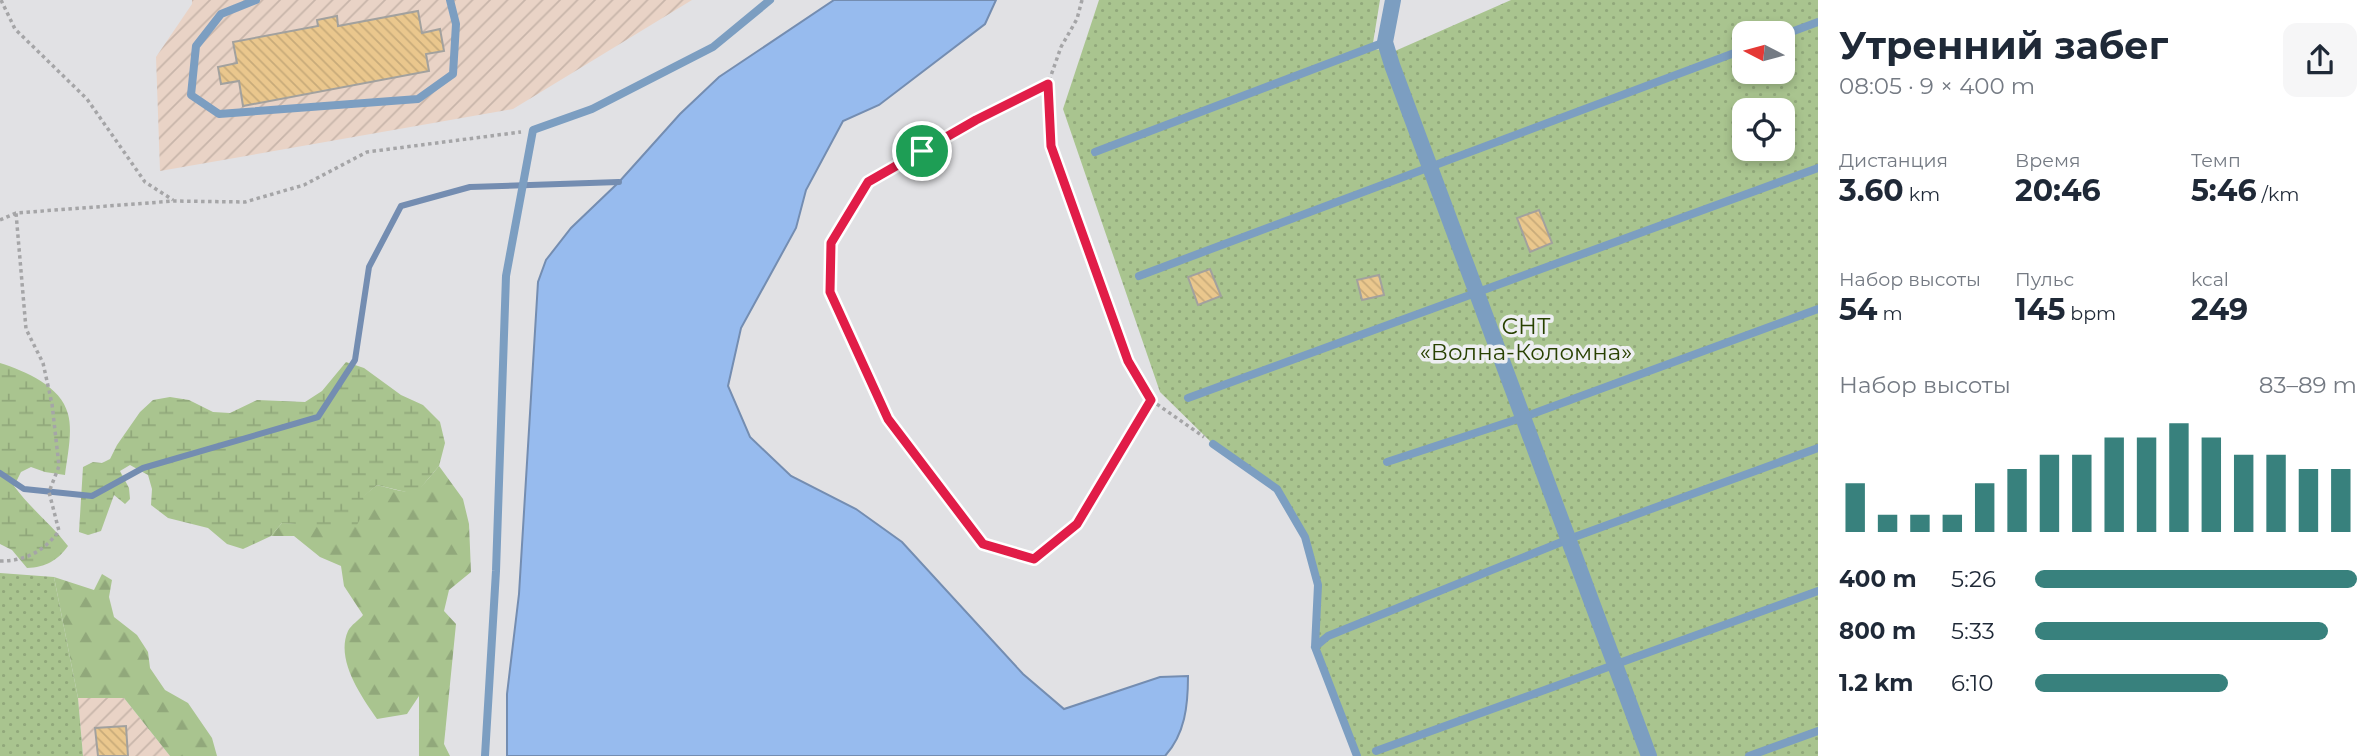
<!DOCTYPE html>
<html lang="ru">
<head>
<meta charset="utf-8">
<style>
	:root { --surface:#fff; --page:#f6f6f7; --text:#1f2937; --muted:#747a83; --accent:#38817d }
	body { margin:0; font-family:Montserrat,sans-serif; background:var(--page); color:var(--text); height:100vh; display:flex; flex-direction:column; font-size:26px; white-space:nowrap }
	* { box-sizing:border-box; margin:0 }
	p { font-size:23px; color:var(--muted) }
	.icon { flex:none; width:38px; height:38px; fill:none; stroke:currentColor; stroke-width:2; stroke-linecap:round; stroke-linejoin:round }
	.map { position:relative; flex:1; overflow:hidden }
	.side { display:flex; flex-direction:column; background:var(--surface); width:560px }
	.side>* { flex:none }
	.needle { width:46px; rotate:276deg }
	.fabs { position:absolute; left:1732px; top:21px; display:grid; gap:14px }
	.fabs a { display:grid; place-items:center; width:63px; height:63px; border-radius:14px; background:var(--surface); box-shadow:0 4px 10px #0003; font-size:35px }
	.pin { position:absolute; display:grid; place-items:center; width:60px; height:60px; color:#fff; margin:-30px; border:4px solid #fff; border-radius:50%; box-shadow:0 2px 7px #0007 }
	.round { display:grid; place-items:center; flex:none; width:74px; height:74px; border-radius:14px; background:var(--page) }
	.head { display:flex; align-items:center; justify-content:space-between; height:119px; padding:0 21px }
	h1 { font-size:38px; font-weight:700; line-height:52px }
	.metrics { display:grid; grid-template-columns:repeat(3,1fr); gap:10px; height:119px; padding:7px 21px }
	.metrics div { display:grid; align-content:center }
	.metrics b { font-size:30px; font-weight:700 }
	.metrics small { font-size:19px; font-weight:400 }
	.metrics p { font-size:19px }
	.chart { height:196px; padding:14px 21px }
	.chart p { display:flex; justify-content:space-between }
	.chart svg { width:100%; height:126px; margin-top:7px; stroke:var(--accent); stroke-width:6 }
	ul { padding:0 21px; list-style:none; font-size:23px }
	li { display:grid; grid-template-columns:112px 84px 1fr; align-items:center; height:52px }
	li i { height:18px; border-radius:9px; background:var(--accent) }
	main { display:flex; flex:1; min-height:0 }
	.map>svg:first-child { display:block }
	.industrial { fill:url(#industrial-furrows) }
	.forest { fill:url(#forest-firs) }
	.wetland { fill:url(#wetland-marsh) }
	.garden { fill:url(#garden-dots); fill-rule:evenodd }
	.water { fill:#97bbee; stroke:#748db1; stroke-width:2 }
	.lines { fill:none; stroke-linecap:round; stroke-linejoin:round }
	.stream { stroke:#748db1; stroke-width:6 }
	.building { fill:url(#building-back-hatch); stroke:#a2a19e; stroke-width:2 }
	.path { stroke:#a5a5a7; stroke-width:3.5; stroke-dasharray:3.5 3.5; stroke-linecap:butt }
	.service { stroke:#7c9ec1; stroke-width:8 }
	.minor { stroke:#7c9ec1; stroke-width:16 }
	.route-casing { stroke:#fff; stroke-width:14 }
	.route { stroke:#e11d48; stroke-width:9 }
	.labels { text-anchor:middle; stroke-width:7; stroke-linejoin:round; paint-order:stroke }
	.park-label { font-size:23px; fill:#284101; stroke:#eeeff2 }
</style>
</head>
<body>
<main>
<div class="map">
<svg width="1818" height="756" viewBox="0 0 1818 756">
	<defs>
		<pattern id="industrial-furrows" width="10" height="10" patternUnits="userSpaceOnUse" patternTransform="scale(1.75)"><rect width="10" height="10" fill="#e9d3c6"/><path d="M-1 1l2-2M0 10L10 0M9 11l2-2" fill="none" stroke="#c8b5aa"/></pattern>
		<pattern id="forest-firs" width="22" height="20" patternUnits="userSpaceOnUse" patternTransform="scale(1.75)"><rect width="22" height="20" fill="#a9c48f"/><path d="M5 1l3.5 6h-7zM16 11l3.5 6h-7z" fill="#91a87b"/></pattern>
		<pattern id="wetland-marsh" width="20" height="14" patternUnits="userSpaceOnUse" patternTransform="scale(1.75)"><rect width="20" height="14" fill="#a9c48f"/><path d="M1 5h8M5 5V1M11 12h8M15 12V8" fill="none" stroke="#91a87b"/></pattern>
		<pattern id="garden-dots" width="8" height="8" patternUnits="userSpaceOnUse" patternTransform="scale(1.75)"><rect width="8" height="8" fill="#a9c48f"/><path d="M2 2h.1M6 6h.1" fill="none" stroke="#91a87b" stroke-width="1.8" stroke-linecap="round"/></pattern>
		<pattern id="building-back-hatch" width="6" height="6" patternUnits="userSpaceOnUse" patternTransform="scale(1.75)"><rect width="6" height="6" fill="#eac78d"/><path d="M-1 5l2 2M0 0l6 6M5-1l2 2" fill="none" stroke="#c8ab7a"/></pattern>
	</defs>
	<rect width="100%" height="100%" fill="#e1e1e4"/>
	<!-- industrial -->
	<path class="industrial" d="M 192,0 L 692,0 L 513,109 L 160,171 L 156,57 L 192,4 Z
		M 78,698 L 124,698 L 170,756 L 83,756 Z"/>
	<!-- forest -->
	<path class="forest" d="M 439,466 L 463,499 L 469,524 L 471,572 L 449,590 L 444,611 L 456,624 L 444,744 L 450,756 L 419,756 L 419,696 L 407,714 L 377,719 C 362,697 335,660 348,631 C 351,625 359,620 363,615 L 344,586 L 341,566 L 320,557 L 294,536 L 271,536 L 282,523 L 311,524 L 362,497 L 377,485 C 418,495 412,498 439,466 Z
		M 102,574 L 112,580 L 109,597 L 114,617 L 137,635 L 148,652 L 150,668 L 165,690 L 188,703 L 212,738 L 217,756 L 170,756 L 124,698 L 78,698 L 54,577 L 94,590 Z"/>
	<!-- wetland -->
	<path class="wetland" d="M 346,362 L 364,368 L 401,395 L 423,405 L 440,422 L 445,443 L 439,466 L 418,491 L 410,493 L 377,485 L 363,497 L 365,509 L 357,525 L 340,527 L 282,523 L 271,536 L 243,549 L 227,544 L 208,528 L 168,518 L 151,505 L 152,489 L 148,475 L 130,465 L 120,471 L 129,488 L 130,499 L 125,504 L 114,495 L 101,531 L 88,535 L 79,532 L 83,467 L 93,462 L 102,463 L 110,459 L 117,445 L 140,412 L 153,400 L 170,397 L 189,400 L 213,412 L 230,413 L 257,400 L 305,402 L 322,391 Z
		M 0,363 C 25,371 61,386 68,414 C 73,432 67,457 65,475 L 45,472 L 31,467 L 21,472 L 14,486 C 30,508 51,524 68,546 C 57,561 46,567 27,568 L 12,550 L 0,544 Z"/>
	<!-- garden -->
	<path class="garden" d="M 1099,0 L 1380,0 L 1372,49 L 1395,51 L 1511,0 L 1818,0 L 1818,756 L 1357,756 L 1315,647 L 1318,585 L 1305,537 L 1277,489 L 1213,444 L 1160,392 L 1063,109 ZM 1745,33 L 1783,33 L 1783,72 L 1745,72 ZM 1745,110 L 1783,110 L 1783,149 L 1745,149 Z
		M 0,573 L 54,577 L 78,698 L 83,756 L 0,756 Z"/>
	<!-- water -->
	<path class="water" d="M 834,0 L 996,0 L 985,24 L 879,105 L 843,121 L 806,190 L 796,228 L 741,328 L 728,386 L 750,437 L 791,476 L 856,509 L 902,542 L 1023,674 L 1064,709 L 1160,677 L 1188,676 C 1188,706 1185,734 1165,756 L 507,756 L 507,694 L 519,594 L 538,282 L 546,260 L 571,228 L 619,182 L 680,114 L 719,77 Z"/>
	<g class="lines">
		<!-- stream -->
		<path class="stream" d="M 0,473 L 24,489 L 92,496 L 143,468 L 318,417 L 355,360 L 369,267 L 401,206 L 470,187 L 619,182"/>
	</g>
	<!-- building -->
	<path class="building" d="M 418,11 L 422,33 L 440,29 L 444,51 L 426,54 L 429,71 L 243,106 L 239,81 L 221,84 L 218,67 L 237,63 L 233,42 L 318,26 L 317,20 L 337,16 L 338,26 Z
		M 1539,210 L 1552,243 L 1530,252 L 1517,218 Z
		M 1210,269 L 1221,296 L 1198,305 L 1188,277 Z
		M 1379,275 L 1384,295 L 1362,300 L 1357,280 Z
		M 126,726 L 128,756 L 98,756 L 95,728 Z"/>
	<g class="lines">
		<!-- path -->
		<path class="path" d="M 1,0 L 15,29 L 87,99 L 145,182 L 173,200
			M 1082,0 L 1077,19 L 1061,47 L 1048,84 L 1051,146 L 1128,361 L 1151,400 L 1204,437
			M 1048,84 L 976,120 L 868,182 L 831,243 L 830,292 L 889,419 L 983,544 L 1034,559 L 1077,524 L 1151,400
			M 0,220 L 16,213 L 174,201 L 245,202 L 304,185 L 367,152 L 521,132
			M 0,561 C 26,561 44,551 59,531 L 49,492 L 59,466 L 52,404 L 43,363 L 26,329 L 16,213"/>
		<!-- service -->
		<path class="service" d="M 256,0 L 221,14 L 196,46 L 191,95 L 219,114 L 418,99 L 453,74 L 456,24 L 450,0
			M 1783,35 L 1818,22
			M 1095,152 L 1385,42
			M 1139,276 L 1745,49
			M 1188,398 L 1818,168
			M 1213,444 L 1277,489 L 1305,537 L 1318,585 L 1315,647 L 1357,756
			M 1387,462 L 1524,417 L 1818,309
			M 1315,647 L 1328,636 L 1569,539 L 1818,448
			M 1376,751 L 1818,591
			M 485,756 L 496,571 L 506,276 L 533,130 L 592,109 L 713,47 L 770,0
			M 1749,756 L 1818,731"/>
		<!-- minor -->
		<path class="minor" d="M 1393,0 L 1385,42 L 1392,65 L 1649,756"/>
	</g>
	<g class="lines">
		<!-- route casing -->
		<g class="route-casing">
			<path id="route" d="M 1048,84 L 1051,146 L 1128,361 L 1151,400 L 1077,524 L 1034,559 L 983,544 L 888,419 L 830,292 L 831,243 L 868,182 L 976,120 Z"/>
		</g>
		<!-- route -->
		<use href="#route" class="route"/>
	</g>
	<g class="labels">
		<!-- park labels -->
		<g class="park-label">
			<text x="1526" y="334">СНТ<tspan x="1526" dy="26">«Волна-Коломна»</tspan></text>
		</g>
	</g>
</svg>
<div class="fabs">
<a><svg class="needle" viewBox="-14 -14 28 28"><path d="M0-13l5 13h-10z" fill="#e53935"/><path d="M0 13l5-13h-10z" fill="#747a83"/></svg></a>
<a><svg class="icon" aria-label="locate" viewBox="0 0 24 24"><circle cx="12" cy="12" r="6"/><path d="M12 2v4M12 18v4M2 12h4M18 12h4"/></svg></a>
</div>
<div class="pin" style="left:922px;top:151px;background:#1e9e55"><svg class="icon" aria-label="arrive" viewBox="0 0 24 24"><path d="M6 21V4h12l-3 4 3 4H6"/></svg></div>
</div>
<section class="side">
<div class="head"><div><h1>Утренний забег</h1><p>08:05 · 9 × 400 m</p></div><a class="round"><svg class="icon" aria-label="share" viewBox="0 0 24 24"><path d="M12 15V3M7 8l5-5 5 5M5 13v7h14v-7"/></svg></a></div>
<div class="metrics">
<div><p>Дистанция</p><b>3.60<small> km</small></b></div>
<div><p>Время</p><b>20:46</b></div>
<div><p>Темп</p><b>5:46<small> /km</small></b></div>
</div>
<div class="metrics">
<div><p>Набор высоты</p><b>54<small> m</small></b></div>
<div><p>Пульс</p><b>145<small> bpm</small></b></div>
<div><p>kcal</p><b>249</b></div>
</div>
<div class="chart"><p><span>Набор высоты</span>83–89 m</p>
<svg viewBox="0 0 160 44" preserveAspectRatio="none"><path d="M5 44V27M15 44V38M25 44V38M35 44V38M45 44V27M55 44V22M65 44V17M75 44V17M85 44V11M95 44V11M105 44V6M115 44V11M125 44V17M135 44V17M145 44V22M155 44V22"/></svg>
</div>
<ul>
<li><b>400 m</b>5:26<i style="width:100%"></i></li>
<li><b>800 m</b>5:33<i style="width:91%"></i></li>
<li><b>1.2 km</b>6:10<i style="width:60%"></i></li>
</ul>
</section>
</main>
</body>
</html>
